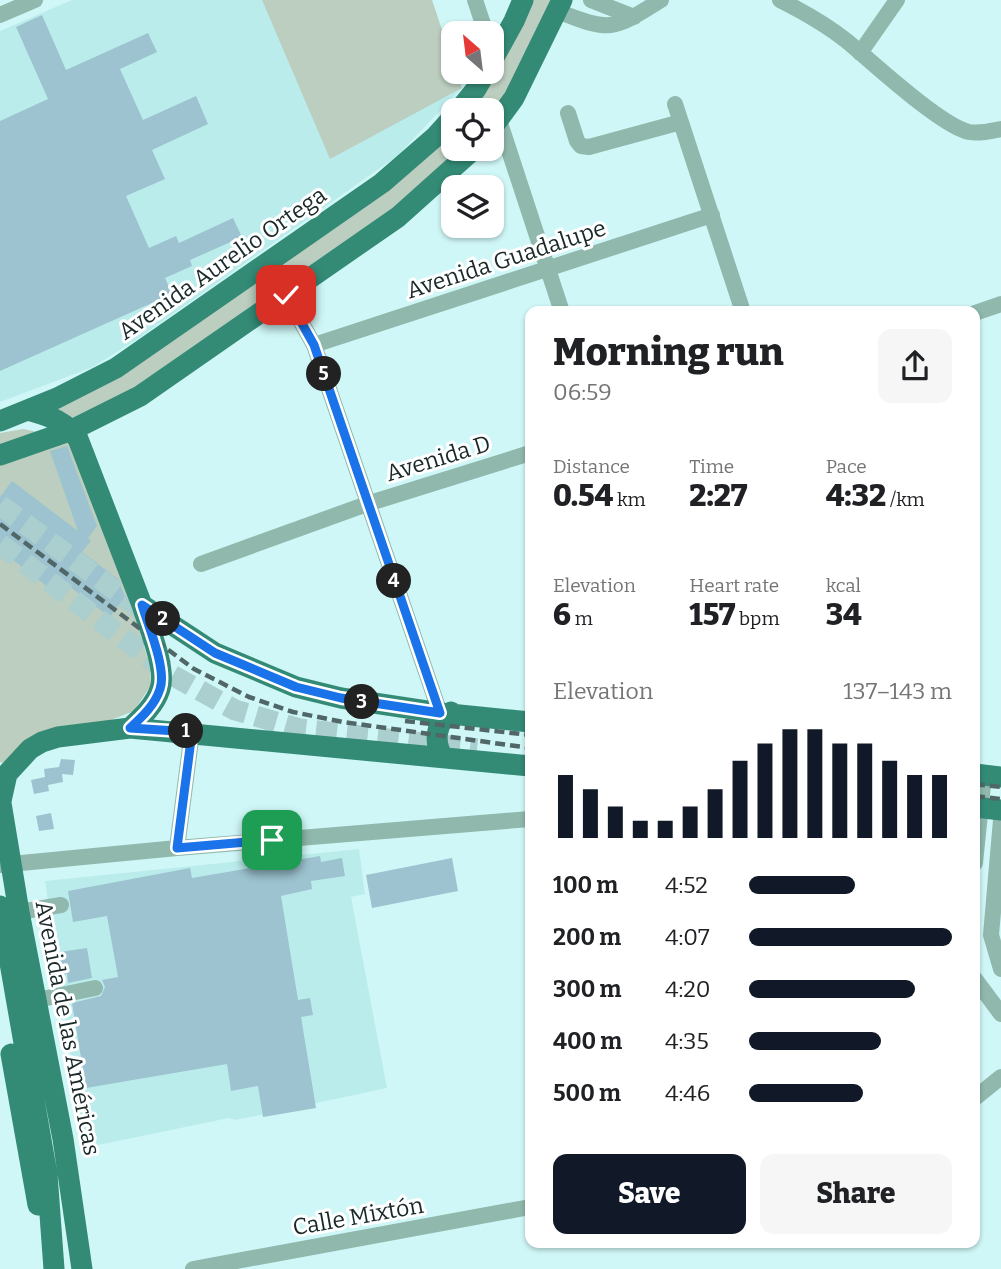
<!DOCTYPE html>
<html lang="en">
<head>
<meta charset="utf-8">
<style>
	:root { --surface:#fff; --page:#f6f6f6; --text:#202124; --muted:#757577; --accent:#111827 }
	body { margin:0; font-family:Bitter,serif; background:var(--page); color:var(--text); height:100vh; display:flex; flex-direction:column; font-size:26px; white-space:nowrap }
	* { box-sizing:border-box; margin:0 }
	p { font-size:23px; color:var(--muted) }
	.icon { flex:none; width:38px; height:38px; fill:none; stroke:currentColor; stroke-width:2; stroke-linecap:round; stroke-linejoin:round }
	.map { position:relative; flex:1; overflow:hidden }
	.panel { position:absolute; left:525px; top:306px; width:455px; height:942px; display:flex; flex-direction:column; background:var(--surface); border-radius:14px; box-shadow:0 2px 5px #0004 }
	.panel>* { flex:none }
	.needle { width:46px; rotate:332deg }
	.buttons { position:absolute; left:441px; top:21px; display:grid; gap:14px }
	.buttons a { display:grid; place-items:center; width:63px; height:63px; border-radius:14px; background:var(--surface); box-shadow:0 2px 5px #0004; font-size:35px }
	.pin { position:absolute; display:grid; place-items:center; width:60px; height:60px; color:#fff; margin:-30px; border-radius:14px; box-shadow:0 4px 10px #0006 }
	.km { position:absolute; width:35px; height:35px; margin:-18px; border-radius:50%; background:#222; color:#fff; font-size:19px; line-height:35px; text-align:center }
	.round { display:grid; place-items:center; flex:none; width:74px; height:74px; border-radius:14px; background:var(--page) }
	.head { display:flex; align-items:center; justify-content:space-between; height:119px; padding:0 28px }
	h1 { font-size:38px; font-weight:800; line-height:52px }
	.figures { display:grid; grid-template-columns:repeat(3,1fr); gap:10px; height:119px; padding:7px 28px }
	.figures div { display:grid; align-content:center }
	.figures b { font-size:30px; font-weight:800 }
	.figures small { font-size:19px; font-weight:400 }
	.figures p { font-size:19px }
	.chart { height:196px; padding:14px 28px }
	.chart p { display:flex; justify-content:space-between }
	.chart svg { width:100%; height:126px; margin-top:7px; stroke:var(--accent); stroke-width:6 }
	.button { display:flex; gap:14px; margin-top:auto; padding:14px 28px }
	.button a { flex:1; height:80px; border-radius:14px; background:var(--accent); color:#fff; font-size:28px; font-weight:800; line-height:80px; text-align:center }
	.button a+a { background:var(--page); color:var(--text) }
	ul { padding:0 28px; list-style:none; font-size:23px }
	li { display:grid; grid-template-columns:112px 84px 1fr; align-items:center; height:52px }
	li i { height:18px; border-radius:9px; background:var(--accent) }
	.map>svg:first-child { display:block }
	.built { fill:#bbecec }
	.green { fill:#bbcebf }
	.building { fill:#9cc3cf }
	.lines { fill:none; stroke-linecap:round; stroke-linejoin:round }
	.major-tunnel { stroke:#abcece; stroke-width:21; stroke-dasharray:21 10; stroke-linecap:butt }
	.minor { stroke:#90b8ac; stroke-width:16 }
	.major { stroke:#338a75; stroke-width:21 }
	.rail { stroke:#516767; stroke-width:4.5; stroke-dasharray:10 5; stroke-linecap:butt }
	.route-casing { stroke:#fff; stroke-width:14 }
	.route { stroke:#1a73e8; stroke-width:9 }
	.labels { text-anchor:middle; stroke-width:6; stroke-linejoin:round; paint-order:stroke }
	.street-label { font-size:23px; fill:#192828; stroke:#fff }
</style>
</head>
<body>
<div class="map">
<svg width="1001" height="1269" viewBox="0 0 1001 1269">
	<rect width="100%" height="100%" fill="#d0f7f7"/>
	<!-- built -->
	<path class="built" d="M 72,0 L 432,0 L 453,63 L 453,72 L 456,72 L 462,88 L 397,156 L 139,338 L 93,367 L 0,402 L 0,31 Z
		M 359,849 L 365,894 L 351,897 L 387,1088 L 236,1120 L 229,1118 L 84,1148 L 45,881 Z"/>
	<!-- green -->
	<path class="green" d="M 262,0 L 432,0 L 453,63 L 453,72 L 456,72 L 462,88 L 330,159 Z
		M 529,0 L 557,0 L 492,121 L 492,110 L 465,110 Z
		M 453,123 L 453,149 L 469,149 L 449,169 L 80,425 L 56,409 Z
		M 23,429 L 42,433 L 0,450 L 0,433 Z
		M 69,437 L 122,571 L 150,667 L 151,685 L 134,711 L 2,763 L 0,762 L 0,461 Z"/>
	<!-- building -->
	<path class="building" d="M 42,15 L 66,70 L 148,33 L 157,52 L 120,69 L 143,120 L 196,96 L 208,124 L 152,150 L 165,179 L 126,196 L 149,248 L 176,236 L 179,243 L 233,218 L 242,237 L 190,260 L 192,266 L 165,278 L 172,294 L 0,371 L 0,121 L 48,99 L 16,27 Z
		M 67,446 L 97,526 L 88,538 L 91,541 L 82,552 L 118,579 L 125,597 L 110,617 L 61,580 L 53,591 L 0,550 L 0,497 L 12,481 L 78,531 L 50,451 Z
		M 61,759 L 75,760 L 73,775 L 62,774 L 63,782 L 48,785 L 49,791 L 34,794 L 31,780 L 45,777 L 44,769 L 59,767 Z
		M 51,813 L 54,829 L 39,831 L 36,816 Z
		M 320,856 L 321,862 L 342,858 L 345,876 L 311,881 L 312,889 L 281,896 L 298,1000 L 310,998 L 313,1015 L 301,1017 L 316,1108 L 263,1117 L 258,1086 L 231,1091 L 227,1064 L 86,1088 L 72,1003 L 101,996 L 105,987 L 102,980 L 118,977 L 107,916 L 73,922 L 68,891 L 190,868 L 192,878 Z
		M 452,858 L 458,891 L 372,908 L 366,875 Z
		M 87,948 L 92,978 L 68,983 L 67,974 L 63,975 L 60,952 Z"/>
	<g class="lines">
		<!-- major-tunnel -->
		<path class="major-tunnel" d="M 0,505 L 151,617
			M 0,544 L 172,675 L 235,710 L 300,729 L 477,749"/>
		<!-- minor -->
		<path class="minor" d="M 475,0 L 486,33
			M 591,0 L 634,17
			M 780,0 C 804,12 827,25 848,42 C 873,63 941,126 969,132 C 980,134 991,131 1001,129
			M 557,11 C 611,32 612,31 661,0
			M 0,15 L 35,0
			M 860,53 L 897,0
			M 675,104 L 743,312
			M 568,113 L 577,141 L 581,146 L 589,147 L 681,122
			M 499,120 L 562,312
			M 286,295 L 314,345 L 440,713
			M 975,313 L 1001,304
			M 314,345 L 712,215
			M 201,564 L 367,504 L 530,453
			M 1001,820 L 991,935 L 1001,969
			M 177,848 L 192,732
			M 975,863 L 984,775
			M 0,865 L 177,848 L 530,819
			M 19,912 L 61,905
			M 975,979 L 1001,1014
			M 37,1000 L 95,988
			M 975,1098 L 1001,1077
			M 193,1269 L 530,1207"/>
		<!-- major -->
		<path class="major" d="M 492,61 L 514,21 L 523,0
			M 459,110 L 476,89 L 486,72
			M 492,128 L 514,98 L 562,0
			M 28,410 C 48,416 65,420 78,439 L 142,605 L 215,653 L 296,687 L 341,698 L 440,713 L 530,722
			M 0,421 L 57,398 L 116,368 L 382,183 L 435,137 L 453,117
			M 0,455 L 72,430 L 140,396 L 398,217 L 474,149
			M 130,728 C 142,717 155,705 160,689 C 167,669 148,625 142,605
			M 443,757 C 433,742 436,722 451,712
			M 975,774 L 1001,777
			M 0,797 L 19,912 L 63,1139 L 82,1269
			M 1,801 L 7,774 L 30,749 L 42,742 L 58,737 L 130,728 L 530,766
			M 975,807 L 1001,810
			M 0,906 L 47,1174 L 54,1269
			M 11,1054 L 38,1205"/>
		<!-- rail -->
		<path class="rail" d="M 0,524 L 194,669 L 249,697 L 293,712 L 343,722 L 530,748
			M 405,721 L 530,735
			M 975,784 L 1001,787
			M 975,796 L 1001,799"/>
	</g>
	<g class="lines">
		<!-- route casing -->
		<g class="route-casing">
			<path id="route" d="M 272,840 L 177,848 L 192,732 L 130,728 C 142,717 155,705 160,689 C 167,669 148,625 142,605 L 215,653 L 296,687 L 341,698 L 440,713 L 314,345 L 286,295"/>
		</g>
		<!-- route -->
		<use href="#route" class="route"/>
	</g>
	<g class="labels">
		<!-- street labels -->
		<g class="street-label">
			<text transform="translate(506 259) rotate(-18)" y="8">Avenida Guadalupe</text>
			<text transform="translate(222 263) rotate(-35)" y="8">Avenida Aurelio Ortega</text>
			<text transform="translate(438 458) rotate(-17)" y="8">Avenida D</text>
			<text transform="translate(68 1028) rotate(79)" y="8">Avenida de las Américas</text>
			<text transform="translate(358 1216) rotate(-10)" y="8">Calle Mixtón</text>
		</g>
	</g>
</svg>
<div class="buttons">
<a><svg class="needle" viewBox="-14 -14 28 28"><path d="M0-13l5 13h-10z" fill="#e53935"/><path d="M0 13l5-13h-10z" fill="#757577"/></svg></a>
<a><svg class="icon" aria-label="locate" viewBox="0 0 24 24"><circle cx="12" cy="12" r="6"/><path d="M12 2v4M12 18v4M2 12h4M18 12h4"/></svg></a>
<a><svg class="icon" aria-label="layers" viewBox="0 0 24 24"><path d="M12 4l9 5-9 5-9-5zM3 14l9 5 9-5"/></svg></a>
</div>
<div class="pin" style="left:272px;top:840px;background:#1e9e55"><svg class="icon" aria-label="arrive" viewBox="0 0 24 24"><path d="M6 21V4h12l-3 4 3 4H6"/></svg></div>
<div class="pin" style="left:286px;top:295px;background:#d93025"><svg class="icon" aria-label="check" viewBox="0 0 24 24"><path d="M5 12l5 5 9-10"/></svg></div>
<b class="km" style="left:186px;top:731px">1</b>
<b class="km" style="left:163px;top:619px">2</b>
<b class="km" style="left:362px;top:702px">3</b>
<b class="km" style="left:394px;top:581px">4</b>
<b class="km" style="left:324px;top:374px">5</b>
<section class="panel">
<div class="head"><div><h1>Morning run</h1><p>06:59</p></div><a class="round"><svg class="icon" aria-label="share" viewBox="0 0 24 24"><path d="M12 15V3M7 8l5-5 5 5M5 13v7h14v-7"/></svg></a></div>
<div class="figures">
<div><p>Distance</p><b>0.54<small> km</small></b></div>
<div><p>Time</p><b>2:27</b></div>
<div><p>Pace</p><b>4:32<small> /km</small></b></div>
</div>
<div class="figures">
<div><p>Elevation</p><b>6<small> m</small></b></div>
<div><p>Heart rate</p><b>157<small> bpm</small></b></div>
<div><p>kcal</p><b>34</b></div>
</div>
<div class="chart"><p><span>Elevation</span>137–143 m</p>
<svg viewBox="0 0 160 44" preserveAspectRatio="none"><path d="M5 44V22M15 44V27M25 44V33M35 44V38M45 44V38M55 44V33M65 44V27M75 44V17M85 44V11M95 44V6M105 44V6M115 44V11M125 44V11M135 44V17M145 44V22M155 44V22"/></svg>
</div>
<ul>
<li><b>100 m</b>4:52<i style="width:52%"></i></li>
<li><b>200 m</b>4:07<i style="width:100%"></i></li>
<li><b>300 m</b>4:20<i style="width:82%"></i></li>
<li><b>400 m</b>4:35<i style="width:65%"></i></li>
<li><b>500 m</b>4:46<i style="width:56%"></i></li>
</ul>
<div class="button"><a>Save</a><a>Share</a></div>
</section>
</div>
</body>
</html>
